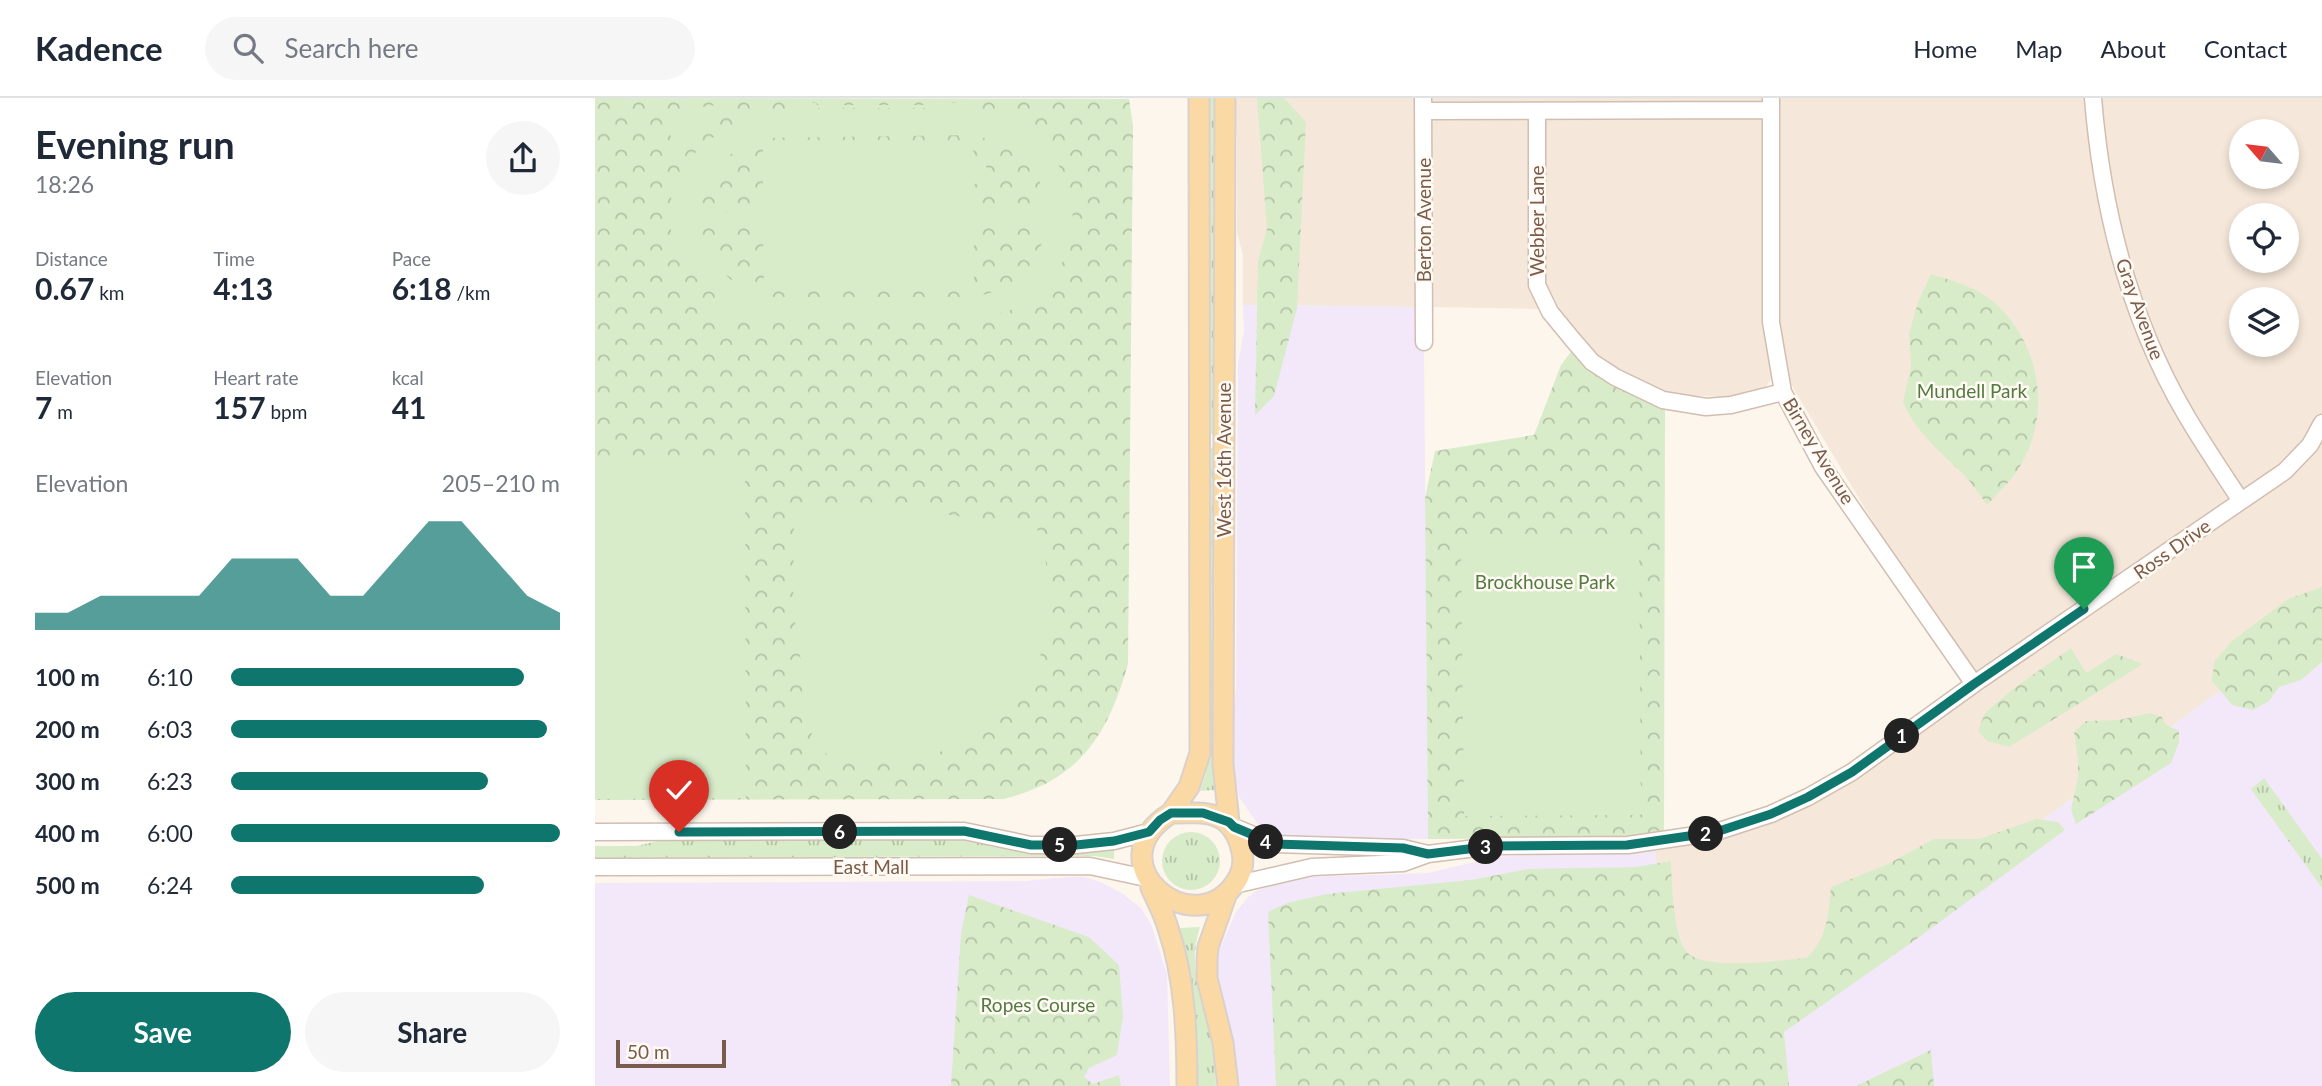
<!DOCTYPE html>
<html lang="en">
<head>
<meta charset="utf-8">
<style>
	:root { --surface:#fff; --page:#f6f6f7; --text:#1f2937; --muted:#747a83; --line:#e0e1e3; --accent:#0f766e }
	body { margin:0; font-family:Lato,sans-serif; background:var(--page); color:var(--text); height:100vh; display:flex; flex-direction:column; font-size:26px; white-space:nowrap }
	* { box-sizing:border-box; margin:0 }
	p { font-size:23px; color:var(--muted) }
	.icon { flex:none; width:38px; height:38px; fill:none; stroke:currentColor; stroke-width:2; stroke-linecap:round; stroke-linejoin:round }
	.map { position:relative; flex:1; overflow:hidden }
	.side { display:flex; flex-direction:column; background:var(--surface); width:595px }
	.side>* { flex:none }
	.needle { width:46px; rotate:298deg }
	.fabs { position:absolute; left:1634px; top:21px; display:grid; gap:14px }
	.fabs a { display:grid; place-items:center; width:70px; height:70px; border-radius:50%; background:var(--surface); box-shadow:0 4px 10px #0003; font-size:35px }
	.scale { position:absolute; left:21px; bottom:18px; width:110px; box-sizing:border-box; padding-left:7px; border:4px solid #7a5c4d; border-top:0; font-size:19px; line-height:24px; white-space:nowrap; color:#7a5c4d; -webkit-text-stroke:5px #fffaf3; paint-order:stroke }
	.pin { position:absolute; display:grid; place-items:center; width:60px; height:60px; color:#fff; margin:-72px -30px; border-radius:50% 50% 50% 0; rotate:-45deg; box-shadow:0 0 7px #0007 }
	.pin .icon { rotate:45deg }
	.km { position:absolute; width:35px; height:35px; margin:-18px; border-radius:50%; background:#222; color:#fff; font-size:19px; line-height:35px; text-align:center }
	.round { display:grid; place-items:center; flex:none; width:74px; height:74px; border-radius:37px; background:var(--page) }
	.summary { display:flex; align-items:center; justify-content:space-between; height:119px; padding:0 35px }
	h1 { font-size:38px; font-weight:700; line-height:52px }
	.stats { display:grid; grid-template-columns:repeat(3,1fr); gap:10px; height:119px; padding:7px 35px }
	.stats div { display:grid; align-content:center }
	.stats b { font-size:30px; font-weight:700 }
	.stats small { font-size:19px; font-weight:400 }
	.stats p { font-size:19px }
	.chart { height:196px; padding:14px 35px }
	.chart p { display:flex; justify-content:space-between }
	.chart svg { width:100%; height:126px; margin-top:7px; fill:var(--accent); opacity:.7 }
	.primary-button { display:flex; gap:14px; margin-top:auto; padding:14px 35px }
	.primary-button a { flex:1; height:80px; border-radius:42px; background:var(--accent); color:#fff; font-size:28px; font-weight:700; line-height:80px; text-align:center }
	.primary-button a+a { background:var(--page); color:var(--text) }
	ul { padding:0 35px; list-style:none; font-size:23px }
	li { display:grid; grid-template-columns:112px 84px 1fr; align-items:center; height:52px }
	li i { height:18px; border-radius:9px; background:var(--accent) }
	header { display:flex; align-items:center; gap:42px; box-sizing:border-box; height:98px; padding:0 35px; background:var(--surface); border-bottom:2px solid var(--line) }
	header strong { font-size:33px }
	nav { display:flex; gap:38px; margin-inline-start:auto; font-size:24px }
	.search { width:490px; height:63px; background:var(--page); display:flex; align-items:center; gap:18px; box-sizing:border-box; padding:0 24px; border-radius:38px; color:var(--muted); font-size:26px }
	main { display:flex; flex:1; min-height:0 }
	.map>svg:first-child { display:block }
	.residential { fill:#f5e8da; fill-rule:evenodd }
	.education { fill:#f3e8fa }
	.grass { fill:url(#grass-tufts) }
	.forest { fill:url(#forest-crowns) }
	.garden { fill:#d8ecc9; fill-rule:evenodd }
	.lines { fill:none; stroke-linecap:round; stroke-linejoin:round }
	.minor-casing { stroke:#d1beb0; stroke-width:19 }
	.major-casing { stroke:#dad1cd; stroke-width:23 }
	.minor { stroke:#fff; stroke-width:16 }
	.major { stroke:#fbd9a5; stroke-width:19 }
	.route-casing { stroke:#fff; stroke-width:14 }
	.route { stroke:#0f766e; stroke-width:9 }
	.labels { text-anchor:middle; stroke-width:5; stroke-linejoin:round; paint-order:stroke }
	.street-label { font-size:19px; fill:#7a5c4d; stroke:#fffaf3 }
	.park-label { font-size:19px; fill:#537a41; stroke:#fffaf3 }
</style>
</head>
<body>
<header>
<strong>Kadence</strong>
<div class="search"><svg class="icon" aria-label="search" viewBox="0 0 24 24"><circle cx="10" cy="10" r="6"/><path d="M15 15l6 6"/></svg>Search here</div>
<nav><a>Home</a><a>Map</a><a>About</a><a>Contact</a></nav>
</header>
<main>
<section class="side">
<div class="summary"><div><h1>Evening run</h1><p>18:26</p></div><a class="round"><svg class="icon" aria-label="share" viewBox="0 0 24 24"><path d="M12 15V3M7 8l5-5 5 5M5 13v7h14v-7"/></svg></a></div>
<div class="stats">
<div><p>Distance</p><b>0.67<small> km</small></b></div>
<div><p>Time</p><b>4:13</b></div>
<div><p>Pace</p><b>6:18<small> /km</small></b></div>
</div>
<div class="stats">
<div><p>Elevation</p><b>7<small> m</small></b></div>
<div><p>Heart rate</p><b>157<small> bpm</small></b></div>
<div><p>kcal</p><b>41</b></div>
</div>
<div class="chart"><p><span>Elevation</span>205–210 m</p>
<svg viewBox="0 0 160 44" preserveAspectRatio="none"><path d="M0 44V38L10 38L20 32L30 32L40 32L50 32L60 19L70 19L80 19L90 32L100 32L110 19L120 6L130 6L140 19L150 32L160 38V44z"/></svg>
</div>
<ul>
<li><b>100 m</b>6:10<i style="width:89%"></i></li>
<li><b>200 m</b>6:03<i style="width:96%"></i></li>
<li><b>300 m</b>6:23<i style="width:78%"></i></li>
<li><b>400 m</b>6:00<i style="width:100%"></i></li>
<li><b>500 m</b>6:24<i style="width:77%"></i></li>
</ul>
<div class="primary-button"><a>Save</a><a>Share</a></div>
</section>
<div class="map">
<svg width="1727" height="988" viewBox="0 0 1727 988">
	<defs>
		<pattern id="grass-tufts" width="24" height="20" patternUnits="userSpaceOnUse" patternTransform="scale(1.75)"><rect width="24" height="20" fill="#d8ecc9"/><path d="M3 7l-1-3M5 7V3M7 7l1-3M15 17l-1-3M17 17v-4M19 17l1-3" fill="none" stroke="#b4c2a5"/></pattern>
		<pattern id="forest-crowns" width="20" height="18" patternUnits="userSpaceOnUse" patternTransform="scale(1.75)"><rect width="20" height="18" fill="#d8ecc9"/><path d="M2 6a3 3 0 1 1 6 0M12 15a3 3 0 1 1 6 0" fill="none" stroke="#b4c2a5"/></pattern>
	</defs>
	<rect width="100%" height="100%" fill="#fdf6ec"/>
	<!-- residential -->
	<path class="residential" d="M 639,0 L 822,0 L 823,209 L 648,207 L 648,157 L 642,134 L 642,39 L 639,38 Z
		M 832,0 L 1727,0 L 1727,519 L 1237,875 L 1071,892 L 1060,753 L 1139,737 L 1211,708 L 1239,693 L 1380,596 L 1193,281 L 1177,280 L 1169,291 L 1134,299 L 1082,297 L 1045,285 L 1017,269 L 989,244 L 955,198 L 947,211 L 836,209 ZM 1647,33 L 1692,33 L 1692,79 L 1647,79 ZM 1647,117 L 1692,117 L 1692,163 L 1647,163 ZM 1647,201 L 1692,201 L 1692,247 L 1647,247 Z"/>
	<!-- education -->
	<path class="education" d="M 648,207 L 823,209 L 829,244 L 833,741 L 709,741 L 688,739 L 662,725 L 644,699 L 637,656 L 637,626 L 641,590 L 643,266 L 649,233 Z
		M 1727,519 L 1727,988 L 643,988 L 636,932 L 620,887 L 621,859 L 641,814 L 653,799 L 663,792 L 688,783 L 716,779 L 833,775 L 901,759 L 944,756 L 1060,753 L 1071,892 L 1237,875 Z
		M 475,779 L 489,779 L 506,784 L 528,796 L 546,810 L 556,826 L 572,876 L 575,988 L 0,988 L 0,785 L 429,783 Z"/>
	<!-- grass -->
	<path class="grass" d="M 614,0 L 620,0 L 619,321 L 619,336 L 614,336 Z
		M 613,350 L 618,350 L 617,609 L 620,692 L 605,693 L 611,675 L 613,639 Z
		M 1669,680 L 1727,761 L 1727,790 L 1656,691 Z
		M567 763a29 29 0 1 1 58 0a29 29 0 1 1-58 0Z
		M 354,739 L 519,751 L 519,761 L 500,758 L 0,760 L 0,748 L 41,748 L 72,741 Z
		M 605,829 C 591,872 609,902 616,944 C 619,958 620,973 621,988 L 599,988 L 596,888 L 585,830 Z"/>
	<!-- forest -->
	<path class="forest" d="M 0,0 L 534,1 L 538,28 L 533,566 C 513,637 484,683 408,701 L 0,702 Z
		M 662,0 L 689,0 L 711,24 L 702,210 L 679,298 L 660,317 L 663,163 L 672,131 Z
		M 1336,176 C 1352,181 1370,186 1386,195 C 1440,229 1459,305 1429,361 C 1420,379 1406,392 1392,407 C 1384,396 1377,385 1368,376 C 1345,353 1321,335 1308,304 L 1316,269 L 1314,235 L 1323,204 Z
		M 978,251 L 1070,308 L 1069,736 L 1020,740 L 833,741 L 830,400 L 840,353 L 939,337 L 966,267 Z
		M 1727,489 L 1727,564 L 1706,582 L 1684,589 L 1674,603 L 1658,612 L 1637,607 L 1617,583 L 1619,564 L 1637,543 L 1693,501 Z
		M 1476,550 L 1491,575 L 1521,556 L 1548,566 L 1414,649 L 1392,643 L 1383,633 L 1390,615 L 1418,591 Z
		M 1555,615 L 1567,619 L 1570,626 L 1584,633 L 1584,644 L 1576,665 L 1481,726 L 1476,711 L 1483,680 L 1483,661 L 1479,634 L 1491,623 L 1524,622 Z
		M 1441,721 L 1463,724 L 1470,732 L 1316,845 L 1189,934 L 1194,988 L 681,988 L 673,814 L 692,805 L 732,796 L 876,782 L 933,771 L 1041,769 L 1076,763 C 1077,785 1078,836 1091,853 C 1107,874 1187,862 1212,860 C 1233,838 1233,818 1236,789 L 1293,766 L 1339,741 L 1384,741 Z
		M 374,797 L 494,839 L 524,867 L 528,918 L 522,957 L 494,970 L 489,979 L 498,986 L 524,977 L 526,988 L 356,988 L 366,835 Z
		M 1336,952 L 1339,988 L 1261,988 Z"/>
	<!-- garden -->
	<path class="garden" d="M 199,5 L 221,5 L 222,7 L 342,7 L 342,5 L 365,5 L 365,13 L 342,12 L 342,10 L 222,10 L 221,13 L 199,13 Z
		M 127,6 L 131,10 L 130,13 L 89,55 L 76,39 L 68,15 Z
		M 438,13 L 437,35 C 493,83 493,169 426,207 C 411,216 392,218 375,221 L 124,221 L 124,198 C 72,168 57,103 99,56 C 123,30 156,18 190,15 ZM 374,37 C 415,42 450,70 452,113 L 401,114 L 379,109 L 379,87 L 394,74 L 388,63 L 379,63 L 378,44 L 168,45 L 168,111 L 156,114 L 105,115 C 109,76 132,52 167,40 ZM 452,122 C 449,165 415,197 372,199 L 178,199 C 137,193 111,165 105,125 L 155,123 L 168,126 L 169,191 L 379,190 L 379,129 L 402,123 Z
		M 150,360 L 151,700 L 0,701 L 0,361 Z
		M 210,409 L 309,410 L 442,430 C 451,460 457,488 454,520 C 447,603 362,668 282,665 C 260,665 240,658 219,652 L 198,511 L 199,420 Z
		M 1044,441 L 1046,717 L 869,718 L 866,442 Z"/>
	<g class="lines">
		<!-- minor casing -->
		<g class="minor-casing">
			<path id="minor" d="M 828,0 L 829,244
				M 1176,0 L 1176,224 L 1188,294 L 1228,369 L 1379,586
				M 1498,0 C 1507,111 1534,220 1591,317 C 1608,346 1627,374 1646,403
				M 829,13 L 1176,12
				M 942,13 L 942,187 L 955,214 L 978,242 L 997,264 L 1020,279 L 1068,302 L 1111,309 L 1136,307 L 1188,294
				M 639,729 L 680,746 L 808,750 L 833,756
				M 0,734 L 369,733 L 436,747 L 481,747 L 519,743 L 554,734
				M 0,769 L 495,768 L 551,780
				M 639,787 L 717,769 L 808,765 L 833,756 L 897,748 L 1033,747 L 1067,742 L 1121,734 L 1176,716 L 1213,699 L 1257,674 L 1379,586 L 1690,373 L 1715,347 L 1727,325"/>
		</g>
		<!-- major casing -->
		<g class="major-casing">
			<path id="major" d="M 630,0 L 628,666 L 634,724
				M 576,715 L 594,689 L 605,655 L 604,0
				M 576,715 C 612,714 638,712 647,754 C 649,764 647,775 641,784 C 599,848 497,765 576,715 Z
				M 556,790 C 562,803 569,816 573,830 C 590,880 592,936 592,988
				M 632,795 L 613,849 L 612,861 L 612,880 L 628,945 L 633,988"/>
		</g>
		<!-- minor -->
		<use href="#minor" class="minor"/>
		<!-- major -->
		<use href="#major" class="major"/>
	</g>
	<g class="lines">
		<!-- route casing -->
		<g class="route-casing">
			<path id="route" d="M 84,734 L 369,733 L 436,747 L 481,747 L 519,743 L 554,734 L 565,722 L 576,715 L 608,715 L 634,724 L 639,729 L 680,746 L 808,750 L 833,756 L 897,748 L 1032,747 L 1121,734 L 1176,716 L 1213,699 L 1257,674 L 1379,586 L 1489,511"/>
		</g>
		<!-- route -->
		<use href="#route" class="route"/>
	</g>
	<g class="labels">
		<!-- street labels -->
		<g class="street-label">
			<text transform="translate(829 122) rotate(-90)" y="7">Berton Avenue</text>
			<text transform="translate(942 123) rotate(-90)" y="7">Webber Lane</text>
			<text transform="translate(1545 211) rotate(70)" y="7">Gray Avenue</text>
			<text transform="translate(1224 353) rotate(59)" y="7">Birney Avenue</text>
			<text transform="translate(629 362) rotate(-90)" y="7">West 16th Avenue</text>
			<text transform="translate(1577 451) rotate(-35)" y="7">Ross Drive</text>
			<text x="276" y="776">East Mall</text>
		</g>
		<!-- park labels -->
		<g class="park-label">
			<text x="1377" y="300">Mundell Park</text>
			<text x="950" y="491">Brockhouse Park</text>
			<text x="443" y="914">Ropes Course</text>
		</g>
	</g>
</svg>
<div class="fabs">
<a><svg class="needle" viewBox="-14 -14 28 28"><path d="M0-13l5 13h-10z" fill="#e53935"/><path d="M0 13l5-13h-10z" fill="#747a83"/></svg></a>
<a><svg class="icon" aria-label="locate" viewBox="0 0 24 24"><circle cx="12" cy="12" r="6"/><path d="M12 2v4M12 18v4M2 12h4M18 12h4"/></svg></a>
<a><svg class="icon" aria-label="layers" viewBox="0 0 24 24"><path d="M12 4l9 5-9 5-9-5zM3 14l9 5 9-5"/></svg></a>
</div>
<div class="scale">50 m</div>
<div class="pin" style="left:1489px;top:511px;background:#1e9e55"><svg class="icon" aria-label="arrive" viewBox="0 0 24 24"><path d="M6 21V4h12l-3 4 3 4H6"/></svg></div>
<div class="pin" style="left:84px;top:734px;background:#d93025"><svg class="icon" aria-label="check" viewBox="0 0 24 24"><path d="M5 12l5 5 9-10"/></svg></div>
<b class="km" style="left:1307px;top:638px">1</b>
<b class="km" style="left:1111px;top:736px">2</b>
<b class="km" style="left:891px;top:749px">3</b>
<b class="km" style="left:671px;top:744px">4</b>
<b class="km" style="left:465px;top:747px">5</b>
<b class="km" style="left:245px;top:734px">6</b>
</div>
</main>
</body>
</html>
